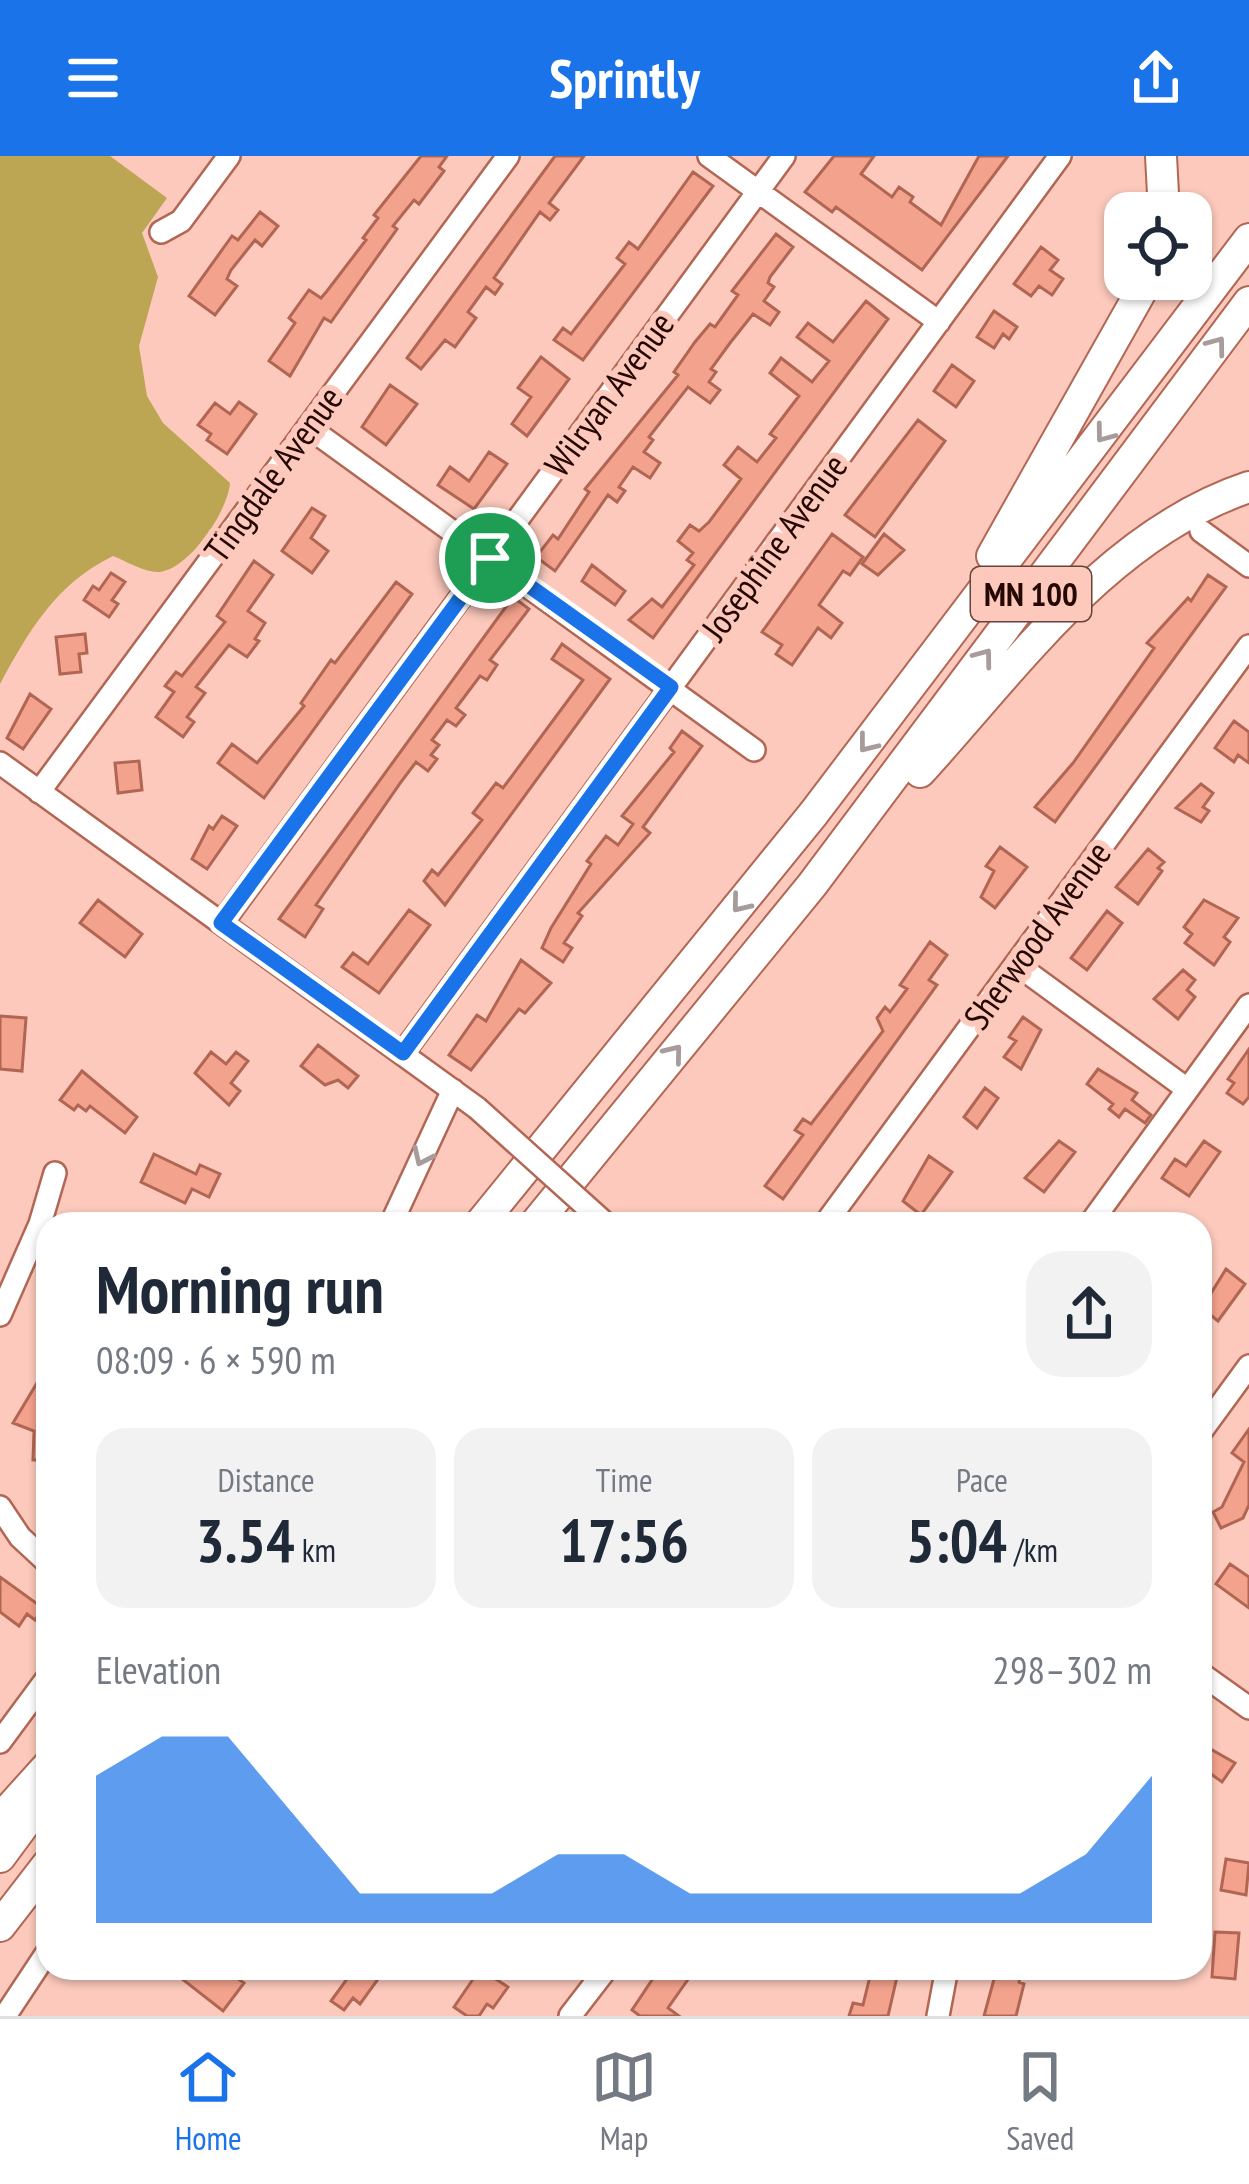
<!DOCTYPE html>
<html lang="en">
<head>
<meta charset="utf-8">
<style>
	:root { --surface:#fff; --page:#f2f2f3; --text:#1f2937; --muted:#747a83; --line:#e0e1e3; --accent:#1a73e8 }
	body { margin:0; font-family:"PT Sans Narrow",sans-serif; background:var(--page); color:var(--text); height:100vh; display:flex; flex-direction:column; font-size:45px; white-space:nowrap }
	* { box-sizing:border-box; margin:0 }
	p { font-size:39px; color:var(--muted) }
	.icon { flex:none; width:66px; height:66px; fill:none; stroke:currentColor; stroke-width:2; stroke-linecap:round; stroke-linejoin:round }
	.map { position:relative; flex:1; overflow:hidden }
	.sheet { position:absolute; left:36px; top:1056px; width:1176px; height:768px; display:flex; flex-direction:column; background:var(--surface); border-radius:36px; box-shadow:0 3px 9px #0004 }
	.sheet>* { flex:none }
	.controls { position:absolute; left:1104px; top:36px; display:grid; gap:24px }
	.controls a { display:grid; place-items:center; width:108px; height:108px; border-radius:24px; background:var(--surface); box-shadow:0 3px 9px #0004; font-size:60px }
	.pin { position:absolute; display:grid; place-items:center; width:102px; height:102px; color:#fff; margin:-51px; border:6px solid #fff; border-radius:50%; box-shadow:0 3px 12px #0007 }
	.round { display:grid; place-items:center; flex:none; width:126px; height:126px; border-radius:36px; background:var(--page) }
	.summary { display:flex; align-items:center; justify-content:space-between; height:204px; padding:0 60px }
	h1 { font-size:66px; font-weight:800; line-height:90px }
	.metrics { display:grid; grid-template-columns:repeat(3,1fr); gap:18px; height:204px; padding:12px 60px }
	.metrics div { display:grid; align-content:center; border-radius:30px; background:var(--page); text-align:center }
	.metrics b { font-size:60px; font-weight:800 }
	.metrics small { font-size:33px; font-weight:400 }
	.metrics p { font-size:33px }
	.chart { height:336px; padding:24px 60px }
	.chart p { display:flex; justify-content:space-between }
	.chart svg { width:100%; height:216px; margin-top:12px; fill:var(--accent); opacity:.7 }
	header { display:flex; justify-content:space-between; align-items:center; height:156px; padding:0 60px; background:var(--accent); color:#fff; font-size:54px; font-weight:800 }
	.tab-bar { display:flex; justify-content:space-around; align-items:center; height:168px; border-top:3px solid var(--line); background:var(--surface); font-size:33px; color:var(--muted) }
	.tab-bar a { display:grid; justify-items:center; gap:6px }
	.tab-bar .selected { color:var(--accent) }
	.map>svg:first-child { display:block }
	.green { fill:#bca653 }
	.building { fill:#f3a28d; stroke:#b16653; stroke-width:3 }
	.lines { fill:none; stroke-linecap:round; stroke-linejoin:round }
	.minor-casing { stroke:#b26754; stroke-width:26 }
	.highway-casing { stroke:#b26754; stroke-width:34 }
	.minor { stroke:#fff; stroke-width:21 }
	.highway { stroke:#fff; stroke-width:30 }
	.minor-bridge-casing { stroke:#b26754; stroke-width:26; stroke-linecap:butt }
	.minor-bridge { stroke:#fff; stroke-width:21 }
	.oneway { stroke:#a89c9a }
	.route-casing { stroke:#fff; stroke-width:24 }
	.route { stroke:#1a73e8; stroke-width:15 }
	.labels { text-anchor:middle; stroke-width:12; stroke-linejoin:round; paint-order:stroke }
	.shield { fill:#fcc9bc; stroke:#66423a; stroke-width:3 }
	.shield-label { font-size:33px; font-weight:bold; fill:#250803 }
	.street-label { font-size:36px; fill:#250803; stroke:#fcc9bc }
</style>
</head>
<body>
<header><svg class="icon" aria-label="menu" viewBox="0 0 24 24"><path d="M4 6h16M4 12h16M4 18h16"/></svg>Sprintly<svg class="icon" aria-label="share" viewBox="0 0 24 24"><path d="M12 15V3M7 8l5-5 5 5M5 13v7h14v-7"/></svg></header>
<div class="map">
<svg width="1249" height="1860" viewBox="0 0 1249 1860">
	<rect width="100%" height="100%" fill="#fcc9bc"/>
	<!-- green -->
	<path class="green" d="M 0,0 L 110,0 L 167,42 L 142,77 L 158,121 L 139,190 L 147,240 L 163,267 L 230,327 C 228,355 190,412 160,416 C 145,417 126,405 113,400 C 56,428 30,473 0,528 Z"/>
	<!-- building -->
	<path class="building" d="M 421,0 L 447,0 L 439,11 L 444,15 L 419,48 L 414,44 L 393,70 L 397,73 L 331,166 L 324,162 L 290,220 L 269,205 L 295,167 L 289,162 L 309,134 L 321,142 L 327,135 L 366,84 L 363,82 L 378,62 L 374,59 Z
		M 555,0 L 584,0 L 549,47 L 558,54 L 550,64 L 540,56 L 494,122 L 502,128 L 495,138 L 486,131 L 468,156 L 476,162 L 455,191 L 445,184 L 421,213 L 407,202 Z
		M 834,0 L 874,0 L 861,18 L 892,41 L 899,31 L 913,41 L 910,46 L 941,69 L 979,0 L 1008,0 L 922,114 L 836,51 L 832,56 L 805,36 Z
		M 693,16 L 713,30 L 583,204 L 554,184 L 563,172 L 571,178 L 625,108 L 617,102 L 629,86 L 638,93 Z
		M 260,56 L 278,70 L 262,90 L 255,84 L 231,114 L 227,123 L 237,130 L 215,159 L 189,140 L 232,80 L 238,84 Z
		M 776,78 L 793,91 L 770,121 L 768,127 L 774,131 L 764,145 L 779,156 L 770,169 L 753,158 L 730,187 L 711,213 L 716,216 L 709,226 L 720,234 L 710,247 L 688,231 L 649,281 L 653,284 L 644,296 L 660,307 L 650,322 L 633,311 L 619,331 L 625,335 L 617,346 L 608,339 L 555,415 L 536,401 L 553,379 L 558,383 L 589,336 L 585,333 L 678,219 L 674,216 L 695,186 L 710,168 L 715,171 L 738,139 L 732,135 Z
		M 1041,91 L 1058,104 L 1050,114 L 1063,123 L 1052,139 L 1039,130 L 1031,140 L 1014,128 Z
		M 866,145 L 888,163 L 653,482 L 629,464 L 652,443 L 662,451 L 694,409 L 687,404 L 693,397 L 678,385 L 690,369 L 699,375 L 709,366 L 741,323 L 724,309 L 738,291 L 757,306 L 776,282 L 770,278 L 799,240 L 770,217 L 781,202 L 812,226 L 829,205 L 797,181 L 808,167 L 833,186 Z
		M 994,155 L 1017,171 L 1009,183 L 1003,178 L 994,192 L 977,181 Z
		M 541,201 L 569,223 L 527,280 L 512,268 L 531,241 L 518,232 Z
		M 952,209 L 974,225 L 956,251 L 934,235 Z
		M 390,229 L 417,248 L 386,289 L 362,271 Z
		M 239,246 L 256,258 L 227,298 L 207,284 L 211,278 L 198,269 L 215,247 L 230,258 Z
		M 918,264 L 945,285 L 875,381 L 845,359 Z
		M 489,296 L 507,308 L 474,353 L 438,329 L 450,311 L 469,325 Z
		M 312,352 L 325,360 L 311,382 L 328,395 L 312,417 L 282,395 Z
		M 832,378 L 863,401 L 850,419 L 843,415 L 819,449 L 842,467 L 831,482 L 818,472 L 792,509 L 776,498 L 782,489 L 762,476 Z
		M 884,378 L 904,394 L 878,419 L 862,408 Z
		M 254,405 L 273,419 L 248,455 L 265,467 L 255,483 L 259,485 L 247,501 L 229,489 L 196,531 L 205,537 L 187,561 L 194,566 L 183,581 L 156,561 L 174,536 L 165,530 L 176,516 L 182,520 L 225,466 L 217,460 Z
		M 592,409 L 625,435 L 615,449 L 582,425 Z
		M 111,417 L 125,426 L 112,444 L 118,448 L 109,461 L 84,444 L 93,430 L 99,434 Z
		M 1208,419 L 1226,431 L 1055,666 L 1035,651 L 1073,607 L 1154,492 L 1147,487 L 1188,442 L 1191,445 Z
		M 396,426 L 412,438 L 264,642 L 218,607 L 232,588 L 257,607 L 304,550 L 301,547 L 331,504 L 335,507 Z
		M 513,441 L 529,453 L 490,504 L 497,509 L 487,524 L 480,520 L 456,552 L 465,559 L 456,570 L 447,564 L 432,584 L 439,589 L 431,599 L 437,603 L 428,615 L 416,606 L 401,626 L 316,749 L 323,753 L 305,781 L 279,763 Z
		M 85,478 L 87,497 L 79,498 L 81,516 L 60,518 L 56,481 Z
		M 562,488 L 610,523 L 445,749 L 424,725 L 432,714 L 438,719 L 482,664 L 473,657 L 496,627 L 503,632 L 583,524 L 552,503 Z
		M 30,538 L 51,553 L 23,593 L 7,582 Z
		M 1234,565 L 1249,576 L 1249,607 L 1238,599 L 1234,606 L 1215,592 Z
		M 682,575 L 702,590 L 643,671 L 650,677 L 578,757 L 582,760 L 564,787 L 572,792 L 563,806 L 542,792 L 551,772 L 591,708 L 587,705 L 606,680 L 618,689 L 633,668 L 622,660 L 674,596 L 670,592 Z
		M 139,605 L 142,634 L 118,637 L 115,607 Z
		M 1201,628 L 1213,637 L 1203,651 L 1209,655 L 1201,666 L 1176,652 Z
		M 222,660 L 237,670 L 207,713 L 192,703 L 209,670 L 213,673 Z
		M 1000,691 L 1027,711 L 995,752 L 981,741 L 994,715 L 986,710 Z
		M 1148,693 L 1164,706 L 1158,712 L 1162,715 L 1138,748 L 1116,731 Z
		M 98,744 L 142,778 L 125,801 L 80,767 Z
		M 1204,744 L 1238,762 L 1224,781 L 1230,786 L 1214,809 L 1185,787 L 1192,778 L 1184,771 Z
		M 409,754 L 430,769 L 379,837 L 342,811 L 353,797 L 368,808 Z
		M 1107,755 L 1122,767 L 1087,814 L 1071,802 Z
		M 930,786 L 947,799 L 929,824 L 937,829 L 783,1043 L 765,1030 L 803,979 L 795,974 L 803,963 L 811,968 L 883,875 L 877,862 L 885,851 L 890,856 L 907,833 L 900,829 Z
		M 521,804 L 551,827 L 525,857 L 519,853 L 471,914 L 449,899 L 477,859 L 486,865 Z
		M 1183,814 L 1195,824 L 1187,834 L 1195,841 L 1178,863 L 1154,843 Z
		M 0,860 L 26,862 L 22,915 L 0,913 Z
		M 1023,861 L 1041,874 L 1021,913 L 1004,901 L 1016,885 L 1009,881 Z
		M 318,889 L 358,920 L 348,932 L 338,924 L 325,929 L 301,910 Z
		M 1249,893 L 1249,941 L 1243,948 L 1227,937 L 1234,927 L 1228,923 Z
		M 211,896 L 226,908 L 236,896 L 248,905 L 231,927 L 240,935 L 229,949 L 195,917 Z
		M 1098,913 L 1137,937 L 1132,944 L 1151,959 L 1145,967 L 1125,953 L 1119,961 L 1109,953 L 1113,948 L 1087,928 Z
		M 82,915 L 137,961 L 125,977 L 90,950 L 86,955 L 78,949 L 74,954 L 60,944 Z
		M 985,932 L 998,942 L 977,972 L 964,961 Z
		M 1059,985 L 1075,996 L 1044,1036 L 1025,1022 Z
		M 1204,985 L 1220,996 L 1189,1040 L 1162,1022 L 1175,1003 L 1186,1010 Z
		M 154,998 L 196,1018 L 200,1009 L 220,1018 L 209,1041 L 192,1033 L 185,1047 L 141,1026 Z
		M 929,1000 L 952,1016 L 921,1059 L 903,1045 Z
		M 1226,1113 L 1245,1128 L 1218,1165 L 1202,1152 Z
		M 37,1227 L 48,1232 L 48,1304 L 33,1304 L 34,1275 L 13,1267 Z
		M 1249,1273 L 1249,1349 L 1243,1362 L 1221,1372 L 1213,1356 L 1222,1351 L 1244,1306 L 1232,1297 Z
		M 1230,1408 L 1249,1421 L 1249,1452 L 1216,1428 Z
		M 0,1421 L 43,1452 L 35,1464 L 27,1458 L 19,1470 L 0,1456 Z
		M 1200,1587 L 1235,1607 L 1222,1626 L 1200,1610 Z
		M 1226,1703 L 1249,1707 L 1246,1739 L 1221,1734 Z
		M 1215,1776 L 1239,1777 L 1235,1823 L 1212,1821 Z
		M 182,1812 L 223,1812 L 244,1827 L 223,1855 L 177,1819 Z
		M 355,1812 L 386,1812 L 360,1848 L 353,1842 L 344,1854 L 331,1845 Z
		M 660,1812 L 696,1812 L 668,1852 L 679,1860 L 640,1860 L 632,1854 Z
		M 872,1812 L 899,1812 L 888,1860 L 849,1860 L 853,1847 L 863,1849 Z
		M 997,1812 L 1022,1815 L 1019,1826 L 1024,1828 L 1016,1860 L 984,1860 Z
		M 480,1813 L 508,1831 L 493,1852 L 487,1848 L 479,1860 L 467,1860 L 454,1851 Z"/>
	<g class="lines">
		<!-- minor casing -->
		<g class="minor-casing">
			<path id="minor" d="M 709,0 L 939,166
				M 161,76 L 181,65 L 229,0
				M 308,271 L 754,594
				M 1201,375 L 1249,410
				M 0,607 L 477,952
				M 39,636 L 508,0
				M 222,767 L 784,0
				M 1016,808 L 1187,933
				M 403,897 L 1060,0
				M 391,1068 L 453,934
				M 825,1068 L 1249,490
				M 1090,1068 L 1249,849
				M 0,1159 L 40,1068 L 55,1017
				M 1200,1277 L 1249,1210
				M 0,1351 L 20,1381 L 48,1407
				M 1200,1517 L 1249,1552
				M 0,1586 L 48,1521
				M 5,1860 L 48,1795
				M 570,1860 L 607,1812
				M 938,1860 L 947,1812"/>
		</g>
		<!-- highway casing -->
		<g class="highway-casing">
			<path id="highway" d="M 1161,0 L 1164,57
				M 992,400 L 1148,123
				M 920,616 C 1016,511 1108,378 1249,331
				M 480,1068 L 814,657 L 1249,83
				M 535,1068 L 812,729 L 1249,146
				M 0,1663 L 48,1610
				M 0,1701 L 48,1636
				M 0,1770 L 48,1708"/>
		</g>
		<!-- minor -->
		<use href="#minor" class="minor"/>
		<!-- highway -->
		<use href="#highway" class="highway"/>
		<!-- minor-bridge casing -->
		<g class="minor-bridge-casing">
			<path id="minor-bridge" d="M 477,952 L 606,1068"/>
		</g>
		<!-- minor-bridge -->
		<use href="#minor-bridge" class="minor-bridge"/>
	</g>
	<!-- one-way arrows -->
	<defs><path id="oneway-chevron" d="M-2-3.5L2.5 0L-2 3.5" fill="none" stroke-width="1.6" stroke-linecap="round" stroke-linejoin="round" transform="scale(3)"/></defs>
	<g class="oneway">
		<use href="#oneway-chevron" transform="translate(1217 189) rotate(-53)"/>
		<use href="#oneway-chevron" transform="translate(1104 278) rotate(127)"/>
		<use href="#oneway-chevron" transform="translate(984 501) rotate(-53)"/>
		<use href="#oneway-chevron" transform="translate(867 588) rotate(128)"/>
		<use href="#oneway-chevron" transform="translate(740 748) rotate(129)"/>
		<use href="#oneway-chevron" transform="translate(674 897) rotate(-51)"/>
		<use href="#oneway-chevron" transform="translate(422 1001) rotate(115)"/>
	</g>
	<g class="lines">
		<!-- route casing -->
		<g class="route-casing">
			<path id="route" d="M 490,402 L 671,531 L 403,897 L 221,767 Z"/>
		</g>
		<!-- route -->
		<use href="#route" class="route"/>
	</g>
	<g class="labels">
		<!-- shield labels -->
		<rect class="shield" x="971" y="411" width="120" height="54" rx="9"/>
		<g class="shield-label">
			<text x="1031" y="450">MN 100</text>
		</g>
		<!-- street labels -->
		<g class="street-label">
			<text transform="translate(609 238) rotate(-54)" y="13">Wilryan Avenue</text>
			<text transform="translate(273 318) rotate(-54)" y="13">Tingdale Avenue</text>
			<text transform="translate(774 391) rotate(-54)" y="13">Josephine Avenue</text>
			<text transform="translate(1037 779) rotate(-54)" y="13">Sherwood Avenue</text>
		</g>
	</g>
</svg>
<div class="controls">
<a><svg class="icon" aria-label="locate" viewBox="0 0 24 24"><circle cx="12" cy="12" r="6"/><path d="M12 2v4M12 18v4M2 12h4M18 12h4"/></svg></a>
</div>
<div class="pin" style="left:490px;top:402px;background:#1e9e55"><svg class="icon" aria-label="arrive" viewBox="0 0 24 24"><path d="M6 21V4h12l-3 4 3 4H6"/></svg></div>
<section class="sheet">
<div class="summary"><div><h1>Morning run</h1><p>08:09 · 6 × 590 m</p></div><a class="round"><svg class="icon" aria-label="share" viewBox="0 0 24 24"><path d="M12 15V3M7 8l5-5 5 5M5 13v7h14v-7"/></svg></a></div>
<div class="metrics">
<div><p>Distance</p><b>3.54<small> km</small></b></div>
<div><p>Time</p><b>17:56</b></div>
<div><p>Pace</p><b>5:04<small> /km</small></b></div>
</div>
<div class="chart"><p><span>Elevation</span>298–302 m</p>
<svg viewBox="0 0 160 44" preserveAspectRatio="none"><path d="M0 44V14L10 6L20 6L30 22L40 38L50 38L60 38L70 30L80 30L90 38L100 38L110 38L120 38L130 38L140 38L150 30L160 14V44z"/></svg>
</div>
</section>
</div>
<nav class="tab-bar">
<a class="selected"><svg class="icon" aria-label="home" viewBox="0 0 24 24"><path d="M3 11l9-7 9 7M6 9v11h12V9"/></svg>Home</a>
<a><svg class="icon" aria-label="map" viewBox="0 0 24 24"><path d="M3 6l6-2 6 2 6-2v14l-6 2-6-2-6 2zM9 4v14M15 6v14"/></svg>Map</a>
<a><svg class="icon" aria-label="saved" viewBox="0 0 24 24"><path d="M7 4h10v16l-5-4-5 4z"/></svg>Saved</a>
</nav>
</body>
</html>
